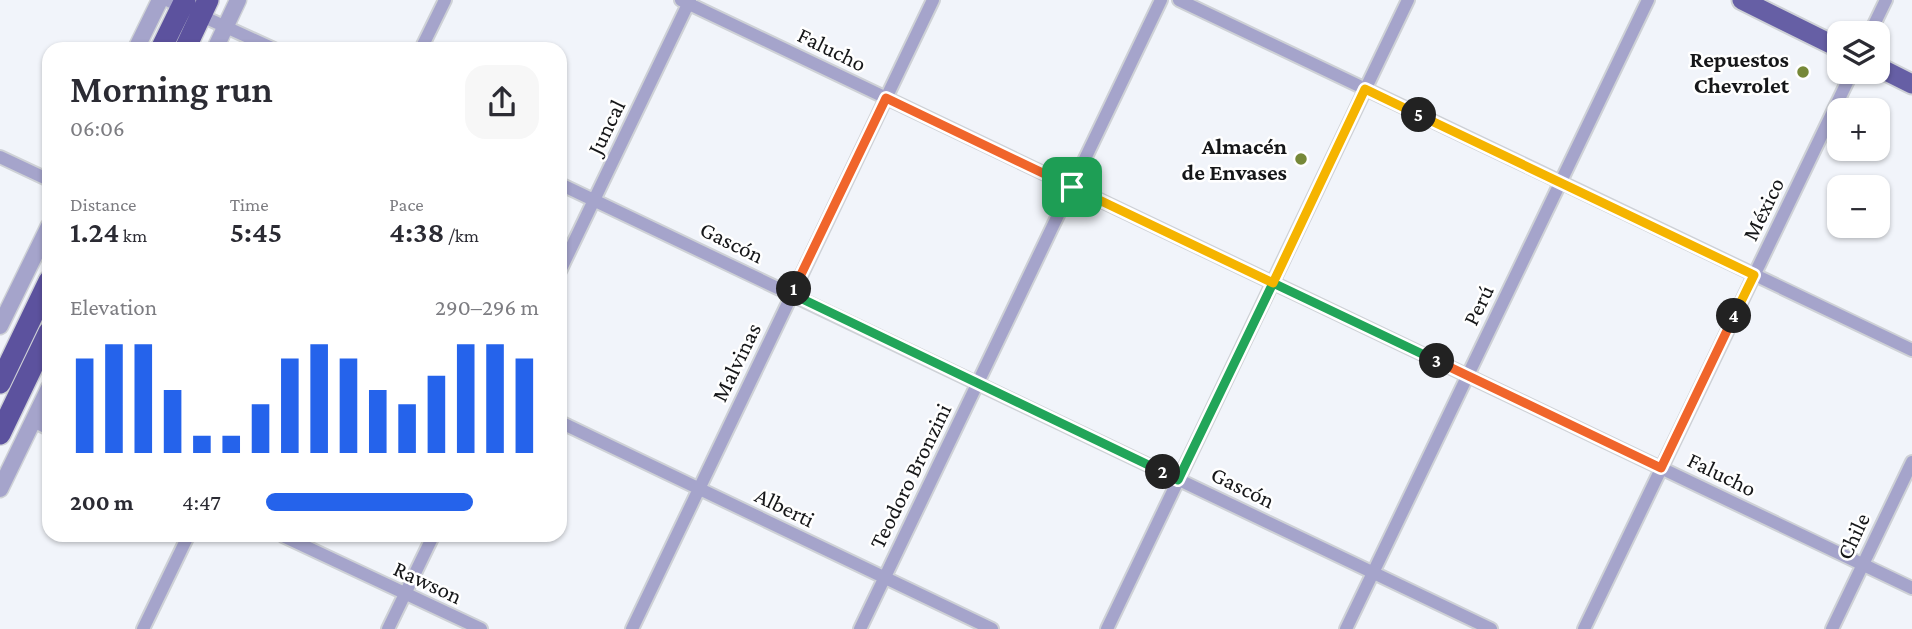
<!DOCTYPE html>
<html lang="en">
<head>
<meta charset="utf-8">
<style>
	:root { --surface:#fff; --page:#f7f7f7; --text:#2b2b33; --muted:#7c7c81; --accent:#2563eb }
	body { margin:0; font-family:"Crimson Pro",serif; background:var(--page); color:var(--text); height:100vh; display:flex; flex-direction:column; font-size:26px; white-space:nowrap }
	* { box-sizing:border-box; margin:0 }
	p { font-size:23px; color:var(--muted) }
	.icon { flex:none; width:38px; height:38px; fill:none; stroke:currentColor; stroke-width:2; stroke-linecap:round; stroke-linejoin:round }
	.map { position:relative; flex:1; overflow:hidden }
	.sheet { position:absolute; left:42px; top:42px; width:525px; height:500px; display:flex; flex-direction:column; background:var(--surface); border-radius:21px; box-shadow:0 2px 5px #0004 }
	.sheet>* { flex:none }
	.tools { position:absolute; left:1827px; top:21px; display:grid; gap:14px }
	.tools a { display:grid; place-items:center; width:63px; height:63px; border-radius:14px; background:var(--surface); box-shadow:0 2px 5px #0004; font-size:35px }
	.pin { position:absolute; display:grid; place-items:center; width:60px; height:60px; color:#fff; margin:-30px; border-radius:14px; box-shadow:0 4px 10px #0006 }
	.km { position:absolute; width:35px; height:35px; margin:-18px; border-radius:50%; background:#222; color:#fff; font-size:19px; line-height:35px; text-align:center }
	.round { display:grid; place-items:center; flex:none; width:74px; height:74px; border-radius:21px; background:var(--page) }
	.overview { display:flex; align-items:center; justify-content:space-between; height:119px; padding:0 28px }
	h1 { font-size:38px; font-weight:600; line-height:52px }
	.metrics { display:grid; grid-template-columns:repeat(3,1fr); gap:10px; height:119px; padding:7px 28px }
	.metrics div { display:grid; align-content:center }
	.metrics b { font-size:30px; font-weight:600 }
	.metrics small { font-size:19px; font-weight:400 }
	.metrics p { font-size:19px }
	.chart { height:196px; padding:14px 28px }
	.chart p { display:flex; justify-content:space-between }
	.chart svg { width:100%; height:126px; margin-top:7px; stroke:var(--accent); stroke-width:6 }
	ul { padding:0 28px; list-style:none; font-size:23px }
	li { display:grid; grid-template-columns:112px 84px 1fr; align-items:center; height:52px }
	li i { height:18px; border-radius:9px; background:var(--accent) }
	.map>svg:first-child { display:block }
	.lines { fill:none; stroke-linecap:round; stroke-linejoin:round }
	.minor-casing { stroke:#ced1d6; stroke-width:16 }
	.tertiary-casing { stroke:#ced1d6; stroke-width:19 }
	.primary-casing { stroke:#ced1d6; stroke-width:23 }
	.trunk-casing { stroke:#ced1d6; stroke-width:24 }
	.minor { stroke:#a5a4cb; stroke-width:12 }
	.tertiary { stroke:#a5a4cb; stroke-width:16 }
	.primary { stroke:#665fa5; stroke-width:19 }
	.trunk { stroke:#5c529e; stroke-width:21 }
	.split-1-casing { stroke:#fff; stroke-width:14 }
	.split-2-casing { stroke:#fff; stroke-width:14 }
	.split-3-casing { stroke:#fff; stroke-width:14 }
	.split-4-casing { stroke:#fff; stroke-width:14 }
	.split-5-casing { stroke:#fff; stroke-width:14 }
	.split-6-casing { stroke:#fff; stroke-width:14 }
	.split-1 { stroke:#f0652b; stroke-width:9 }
	.split-2 { stroke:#22a559; stroke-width:9 }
	.split-3 { stroke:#22a559; stroke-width:9 }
	.split-4 { stroke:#f0652b; stroke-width:9 }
	.split-5 { stroke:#f5b400; stroke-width:9 }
	.split-6 { stroke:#f5b400; stroke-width:9 }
	.poi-dot { fill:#768838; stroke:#fff; stroke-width:2.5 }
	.labels { text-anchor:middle; stroke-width:5; stroke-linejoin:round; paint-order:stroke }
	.street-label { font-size:23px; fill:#161719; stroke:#fff }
	.poi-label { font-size:23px; font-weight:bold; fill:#161719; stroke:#fff; text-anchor:end }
</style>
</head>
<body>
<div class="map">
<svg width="1912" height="629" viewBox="0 0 1912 629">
	<rect width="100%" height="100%" fill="#f1f4fa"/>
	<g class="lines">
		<!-- minor casing -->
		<g class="minor-casing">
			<path id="minor" d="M 167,0 L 274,49
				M 681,0 L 1912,588
				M 1179,0 L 1912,350
				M 1870,33 L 1886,0
				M 421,49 L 445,0
				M 0,157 L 49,180
				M 560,184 L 1491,629
				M 560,271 L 690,0
				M 33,421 L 49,429
				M 560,422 L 992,629
				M 283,536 L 481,629
				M 143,629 L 188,536
				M 388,629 L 433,536
				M 632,629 L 933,0
				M 860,629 L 1161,0
				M 1107,629 L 1408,0
				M 1346,629 L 1648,0
				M 1584,629 L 1852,72
				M 1832,629 L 1912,462"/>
		</g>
		<!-- tertiary casing -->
		<g class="tertiary-casing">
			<path id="tertiary" d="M 136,49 L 160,0
				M 215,49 L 238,0
				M 0,326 L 49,226
				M 0,489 L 49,388"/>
		</g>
		<!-- primary casing -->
		<g class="primary-casing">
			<path id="primary" d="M 1742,0 L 1839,48
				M 1878,67 L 1912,84"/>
		</g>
		<!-- trunk casing -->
		<g class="trunk-casing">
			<path id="trunk" d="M 161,49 L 185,0
				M 185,49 L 208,0
				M 0,383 L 49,281
				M 0,434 L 49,332"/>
		</g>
		<!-- minor -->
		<use href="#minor" class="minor"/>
		<!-- tertiary -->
		<use href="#tertiary" class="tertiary"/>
		<!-- primary -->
		<use href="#primary" class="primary"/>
		<!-- trunk -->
		<use href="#trunk" class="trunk"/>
	</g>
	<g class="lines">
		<!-- split-1 casing -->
		<g class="split-1-casing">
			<path id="split-1" d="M 794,289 L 886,98 L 1072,187"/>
		</g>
		<!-- split-2 casing -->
		<g class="split-2-casing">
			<path id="split-2" d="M 794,289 L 792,294 L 1163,472"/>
		</g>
		<!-- split-3 casing -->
		<g class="split-3-casing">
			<path id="split-3" d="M 1163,472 L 1178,480 L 1273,283 L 1437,361"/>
		</g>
		<!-- split-4 casing -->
		<g class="split-4-casing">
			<path id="split-4" d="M 1437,361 L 1661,468 L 1734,316"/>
		</g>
		<!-- split-5 casing -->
		<g class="split-5-casing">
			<path id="split-5" d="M 1419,115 L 1754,275 L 1734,316"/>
		</g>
		<!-- split-6 casing -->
		<g class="split-6-casing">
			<path id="split-6" d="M 1072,187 L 1273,283 L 1365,89 L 1419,115"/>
		</g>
		<!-- split-1 -->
		<use href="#split-1" class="split-1"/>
		<!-- split-2 -->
		<use href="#split-2" class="split-2"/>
		<!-- split-3 -->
		<use href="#split-3" class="split-3"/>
		<!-- split-4 -->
		<use href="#split-4" class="split-4"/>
		<!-- split-5 -->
		<use href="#split-5" class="split-5"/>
		<!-- split-6 -->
		<use href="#split-6" class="split-6"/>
	</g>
	<!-- markers -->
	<g class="poi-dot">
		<circle cx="1803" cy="72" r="7"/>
		<circle cx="1301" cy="159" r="7"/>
	</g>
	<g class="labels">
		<!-- street labels -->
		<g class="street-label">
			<text transform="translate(832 49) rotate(26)" y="8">Falucho</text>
			<text transform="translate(606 127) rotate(-64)" y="8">Juncal</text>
			<text transform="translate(1763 209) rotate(-64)" y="8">México</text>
			<text transform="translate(732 242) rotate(26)" y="8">Gascón</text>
			<text transform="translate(1478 305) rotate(-64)" y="8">Perú</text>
			<text transform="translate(736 362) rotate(-64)" y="8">Malvinas</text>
			<text transform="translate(1722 474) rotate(26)" y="8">Falucho</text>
			<text transform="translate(910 476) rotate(-64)" y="8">Teodoro Bronzini</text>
			<text transform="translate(1243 487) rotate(26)" y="8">Gascón</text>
			<text transform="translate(785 507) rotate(26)" y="8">Alberti</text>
			<text transform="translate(1853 536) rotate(-65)" y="8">Chile</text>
			<text transform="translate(428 582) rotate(25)" y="8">Rawson</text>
		</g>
		<!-- poi labels -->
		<g class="poi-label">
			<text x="1789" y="67">Repuestos<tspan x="1789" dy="26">Chevrolet</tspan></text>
			<text x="1287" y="154">Almacén<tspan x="1287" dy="26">de Envases</tspan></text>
		</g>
	</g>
</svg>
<div class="tools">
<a><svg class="icon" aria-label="layers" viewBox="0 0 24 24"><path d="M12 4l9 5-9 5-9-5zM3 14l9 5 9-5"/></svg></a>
<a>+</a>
<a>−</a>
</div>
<div class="pin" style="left:1072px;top:187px;background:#1e9e55"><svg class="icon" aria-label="arrive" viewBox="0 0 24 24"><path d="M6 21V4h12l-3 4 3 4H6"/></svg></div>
<b class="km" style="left:794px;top:289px">1</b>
<b class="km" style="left:1163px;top:472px">2</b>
<b class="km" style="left:1437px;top:361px">3</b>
<b class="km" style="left:1734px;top:316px">4</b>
<b class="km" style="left:1419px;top:115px">5</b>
<section class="sheet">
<div class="overview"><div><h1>Morning run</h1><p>06:06</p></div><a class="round"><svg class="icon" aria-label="share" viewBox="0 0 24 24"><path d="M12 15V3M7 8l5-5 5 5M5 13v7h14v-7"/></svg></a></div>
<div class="metrics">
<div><p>Distance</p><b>1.24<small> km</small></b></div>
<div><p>Time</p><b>5:45</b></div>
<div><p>Pace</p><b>4:38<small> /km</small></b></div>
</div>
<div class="chart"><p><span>Elevation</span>290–296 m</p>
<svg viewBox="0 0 160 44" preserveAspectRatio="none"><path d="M5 44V11M15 44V6M25 44V6M35 44V22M45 44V38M55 44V38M65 44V27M75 44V11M85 44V6M95 44V11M105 44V22M115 44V27M125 44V17M135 44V6M145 44V6M155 44V11"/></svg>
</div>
<ul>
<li><b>200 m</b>4:47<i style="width:76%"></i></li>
</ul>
</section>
</div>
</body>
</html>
